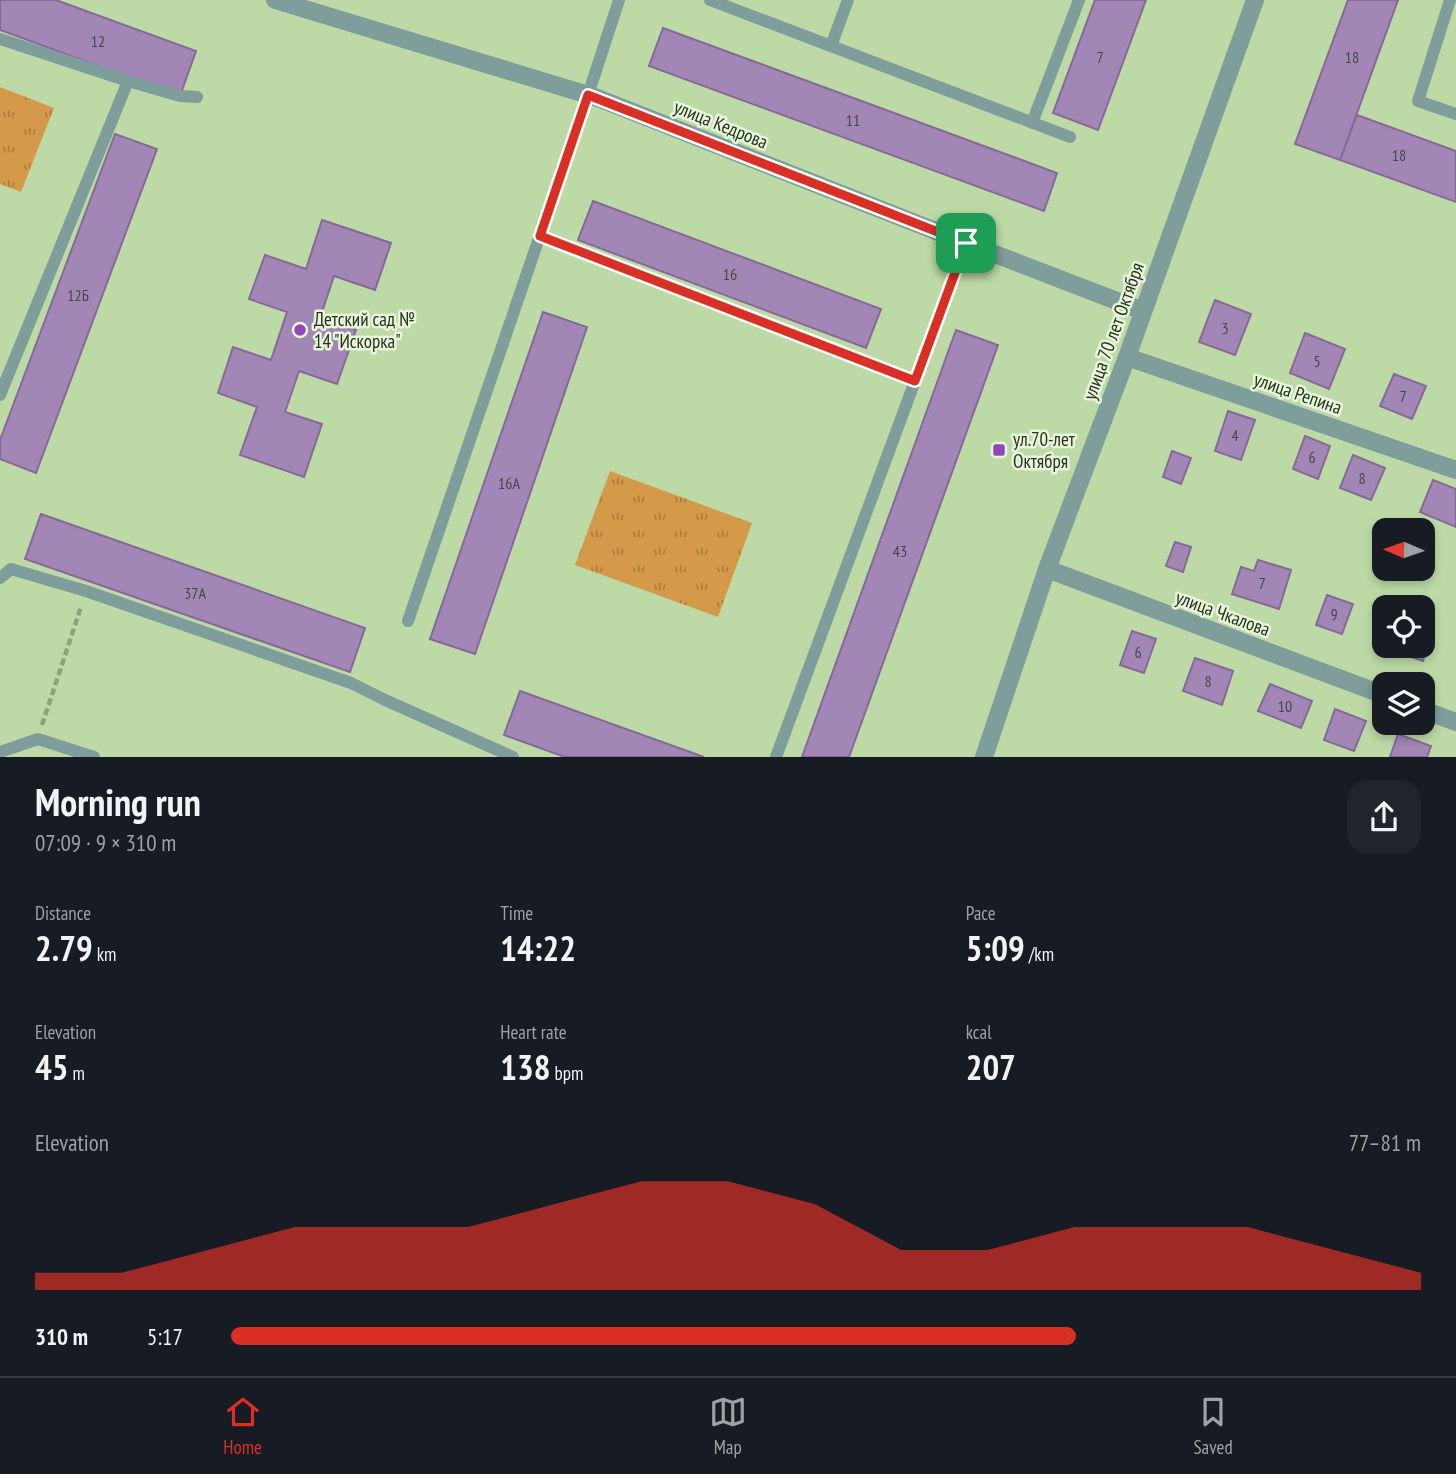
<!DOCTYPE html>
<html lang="en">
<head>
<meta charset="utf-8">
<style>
	:root { --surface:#171b24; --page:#20242c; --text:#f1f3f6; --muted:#9ea1a6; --line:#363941; --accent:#d93025 }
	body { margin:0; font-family:"PT Sans Narrow",sans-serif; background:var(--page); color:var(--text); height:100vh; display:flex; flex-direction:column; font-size:26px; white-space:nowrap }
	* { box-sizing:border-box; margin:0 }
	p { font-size:23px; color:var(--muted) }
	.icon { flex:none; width:38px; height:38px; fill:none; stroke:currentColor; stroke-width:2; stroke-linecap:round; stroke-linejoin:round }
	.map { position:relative; height:757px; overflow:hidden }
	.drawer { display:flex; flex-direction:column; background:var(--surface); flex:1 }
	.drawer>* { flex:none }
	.needle { width:46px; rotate:272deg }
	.controls { position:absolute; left:1372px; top:518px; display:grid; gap:14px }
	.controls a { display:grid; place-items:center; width:63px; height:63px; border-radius:14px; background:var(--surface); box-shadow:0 4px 10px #0003; font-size:35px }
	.pin { position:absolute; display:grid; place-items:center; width:60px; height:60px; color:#fff; margin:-30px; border-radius:14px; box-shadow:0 4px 10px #0006 }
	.round { display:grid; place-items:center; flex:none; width:74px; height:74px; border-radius:21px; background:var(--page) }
	.overview { display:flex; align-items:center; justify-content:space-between; height:119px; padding:0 35px }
	h1 { font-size:38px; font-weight:800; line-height:52px }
	.stats { display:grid; grid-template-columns:repeat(3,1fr); gap:10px; height:119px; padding:7px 35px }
	.stats div { display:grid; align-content:center }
	.stats b { font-size:35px; font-weight:800 }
	.stats small { font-size:19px; font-weight:400 }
	.stats p { font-size:19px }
	.chart { height:196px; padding:14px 35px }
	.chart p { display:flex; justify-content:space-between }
	.chart svg { width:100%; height:126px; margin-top:7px; fill:var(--accent); opacity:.7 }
	ul { padding:0 35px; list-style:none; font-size:23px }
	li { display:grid; grid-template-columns:112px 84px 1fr; align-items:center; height:52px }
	li i { height:18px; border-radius:9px; background:var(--accent) }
	.menu { display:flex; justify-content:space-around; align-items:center; height:98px; border-top:2px solid var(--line); background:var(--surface); font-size:19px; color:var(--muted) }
	.menu a { display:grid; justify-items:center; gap:4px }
	.menu .current { color:var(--accent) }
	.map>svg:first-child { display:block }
	.grass { fill:url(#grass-tufts) }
	.building { fill:#a286b5; stroke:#856997; stroke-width:2 }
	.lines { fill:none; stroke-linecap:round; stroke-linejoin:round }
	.path { stroke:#8ca47a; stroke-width:4.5; stroke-dasharray:7 3.5; stroke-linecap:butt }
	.lane { stroke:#7e9d9b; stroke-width:12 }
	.street { stroke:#7e9d9b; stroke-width:18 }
	.route-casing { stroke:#fff; stroke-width:14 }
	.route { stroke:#d93025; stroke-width:9 }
	.poi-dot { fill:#9047ba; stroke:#e7f6db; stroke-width:2.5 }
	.labels { text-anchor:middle; stroke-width:5; stroke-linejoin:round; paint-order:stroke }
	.number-label { font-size:16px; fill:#464744 }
	.street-label { font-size:19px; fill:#27321e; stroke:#e7f6db }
	.poi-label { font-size:19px; fill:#27321e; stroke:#e7f6db; text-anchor:start }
</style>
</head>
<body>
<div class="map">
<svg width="1456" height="757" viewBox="0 0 1456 757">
	<defs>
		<pattern id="grass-tufts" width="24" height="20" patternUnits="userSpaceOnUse" patternTransform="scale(1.75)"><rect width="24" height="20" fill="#d5994a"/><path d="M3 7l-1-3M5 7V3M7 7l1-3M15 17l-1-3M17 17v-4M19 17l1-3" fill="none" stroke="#ad7d3d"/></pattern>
	</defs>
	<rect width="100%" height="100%" fill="#bddaa6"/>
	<!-- grass -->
	<path class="grass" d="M 0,87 L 54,108 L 21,192 L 0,184 Z
		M 610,471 L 752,523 L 718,617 L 575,565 Z"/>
	<!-- building -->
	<path class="building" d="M 0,0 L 56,0 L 196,51 L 180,96 L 0,30 Z
		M 1095,0 L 1146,0 L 1098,130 L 1053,113 Z
		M 1348,0 L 1398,0 L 1340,160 L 1295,144 Z
		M 663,28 L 1057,173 L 1044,211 L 649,66 Z
		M 1357,115 L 1456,151 L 1456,202 L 1340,160 Z
		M 115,134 L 157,149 L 36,473 L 0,459 L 0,440 Z
		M 593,201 L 881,309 L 866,348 L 578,240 Z
		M 322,220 L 391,243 L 375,290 L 334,276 L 320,318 L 356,330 L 337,384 L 299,371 L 285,412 L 322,424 L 304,477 L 240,455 L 257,407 L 218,393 L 233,347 L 271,360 L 287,312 L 249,299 L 265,255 L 306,269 Z
		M 1215,300 L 1251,314 L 1235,355 L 1199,342 Z
		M 543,312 L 587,327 L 475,654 L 430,639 Z
		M 956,330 L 998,345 L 849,757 L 802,757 Z
		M 1305,333 L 1345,349 L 1329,389 L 1290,373 Z
		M 1394,374 L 1426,386 L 1412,419 L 1380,406 Z
		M 1228,411 L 1255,420 L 1241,460 L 1215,451 Z
		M 1305,436 L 1330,446 L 1318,479 L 1293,469 Z
		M 1172,451 L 1191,458 L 1181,484 L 1163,477 Z
		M 1353,455 L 1385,468 L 1371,500 L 1340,488 Z
		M 1433,480 L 1456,489 L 1456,527 L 1420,512 Z
		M 41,514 L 365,628 L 350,672 L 25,559 Z
		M 1175,542 L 1191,547 L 1183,572 L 1166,566 Z
		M 1258,560 L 1291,570 L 1279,609 L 1232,594 L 1241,567 L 1254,571 Z
		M 1327,595 L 1353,604 L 1342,634 L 1316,625 Z
		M 1132,631 L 1156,639 L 1144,673 L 1120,665 Z
		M 1423,637 L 1429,639 L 1423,661 L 1405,655 L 1408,646 L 1423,646 Z
		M 1195,658 L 1233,671 L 1222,705 L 1183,691 Z
		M 1270,684 L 1312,701 L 1301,728 L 1258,711 Z
		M 520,691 L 704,757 L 565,757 L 504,735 Z
		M 1335,709 L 1366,721 L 1354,751 L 1324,740 Z
		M 1398,734 L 1431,746 L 1427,757 L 1390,757 Z"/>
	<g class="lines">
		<!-- path -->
		<path class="path" d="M 42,725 L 81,607"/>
		<!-- lane -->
		<path class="lane" d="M 710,0 L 1070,137
			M 1450,0 L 1418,101 L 1456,114
			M 0,39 L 128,81 L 180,96 L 197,97
			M 831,46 L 848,0
			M 1032,123 L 1079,0
			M 540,236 L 915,381
			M 0,395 L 128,81
			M 0,578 L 11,569 L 86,591 L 351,683 L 385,700 L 513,757
			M 408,621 L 588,95 L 619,0
			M 0,752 L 38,739 L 94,757
			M 776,757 L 966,243"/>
		<!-- street -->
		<path class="street" d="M 275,0 L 595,97 L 966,243 L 1143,311
			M 1127,357 L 1456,470
			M 1047,569 L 1384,695
			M 1423,710 L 1456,722
			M 984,757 L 1047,569 L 1127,357 L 1255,0"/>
	</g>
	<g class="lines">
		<!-- route casing -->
		<g class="route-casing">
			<path id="route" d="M 588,95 L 966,243 L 915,381 L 540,236 Z"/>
		</g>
		<!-- route -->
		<use href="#route" class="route"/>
	</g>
	<!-- markers -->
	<g class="poi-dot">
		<circle cx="300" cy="330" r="7"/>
		<rect x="992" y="443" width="14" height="14" rx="3.5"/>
	</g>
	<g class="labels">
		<!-- number labels -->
		<g class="number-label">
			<text x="98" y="47">12</text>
			<text x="1100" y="63">7</text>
			<text x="1352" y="63">18</text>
			<text x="853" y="126">11</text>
			<text x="1399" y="161">18</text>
			<text x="730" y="280">16</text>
			<text x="78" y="301">12Б</text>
			<text x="1225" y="334">3</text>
			<text x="1317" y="367">5</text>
			<text x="1403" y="402">7</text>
			<text x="1235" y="441">4</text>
			<text x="1312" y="463">6</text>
			<text x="1362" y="484">8</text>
			<text x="509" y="489">16А</text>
			<text x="900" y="557">43</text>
			<text x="1262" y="589">7</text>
			<text x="195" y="599">37А</text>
			<text x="1334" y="620">9</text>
			<text x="1138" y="658">6</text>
			<text x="1208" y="687">8</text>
			<text x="1285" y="712">10</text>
		</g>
		<!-- street labels -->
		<g class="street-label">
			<text transform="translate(721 124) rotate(22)" y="7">улица Кедрова</text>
			<text transform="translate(1113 331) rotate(-70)" y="7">улица 70 лет Октября</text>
			<text transform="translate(1298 393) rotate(19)" y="7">улица Репина</text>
			<text transform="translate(1223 613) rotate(20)" y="7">улица Чкалова</text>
		</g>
		<!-- poi labels -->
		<g class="poi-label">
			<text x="314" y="326">Детский сад №<tspan x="314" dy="22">14 "Искорка"</tspan></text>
			<text x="1013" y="446">ул.70-лет<tspan x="1013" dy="22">Октября</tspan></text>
		</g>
	</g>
</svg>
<div class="controls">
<a><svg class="needle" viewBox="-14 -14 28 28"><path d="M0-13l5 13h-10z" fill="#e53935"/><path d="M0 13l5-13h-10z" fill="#9ea1a6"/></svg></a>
<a><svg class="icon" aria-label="locate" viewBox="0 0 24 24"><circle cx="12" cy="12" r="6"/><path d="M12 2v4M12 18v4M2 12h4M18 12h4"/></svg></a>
<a><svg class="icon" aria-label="layers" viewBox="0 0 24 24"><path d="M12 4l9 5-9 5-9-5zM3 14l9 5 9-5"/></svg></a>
</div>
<div class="pin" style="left:966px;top:243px;background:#1e9e55"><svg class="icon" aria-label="arrive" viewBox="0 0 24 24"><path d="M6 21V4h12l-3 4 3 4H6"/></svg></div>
</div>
<section class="drawer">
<div class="overview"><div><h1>Morning run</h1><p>07:09 · 9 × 310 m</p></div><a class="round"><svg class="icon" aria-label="share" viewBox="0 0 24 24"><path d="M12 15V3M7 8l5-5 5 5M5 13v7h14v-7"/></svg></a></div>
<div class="stats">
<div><p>Distance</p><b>2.79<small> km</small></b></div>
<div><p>Time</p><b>14:22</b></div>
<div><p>Pace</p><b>5:09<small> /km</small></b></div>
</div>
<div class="stats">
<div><p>Elevation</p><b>45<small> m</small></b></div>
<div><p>Heart rate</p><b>138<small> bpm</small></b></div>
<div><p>kcal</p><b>207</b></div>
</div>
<div class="chart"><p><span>Elevation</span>77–81 m</p>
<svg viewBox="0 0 160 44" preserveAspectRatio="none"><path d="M0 44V38L10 38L20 30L30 22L40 22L50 22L60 14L70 6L80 6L90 14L100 30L110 30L120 22L130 22L140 22L150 30L160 38V44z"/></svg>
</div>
<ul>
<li><b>310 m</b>5:17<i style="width:71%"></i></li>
</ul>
</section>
<nav class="menu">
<a class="current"><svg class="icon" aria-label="home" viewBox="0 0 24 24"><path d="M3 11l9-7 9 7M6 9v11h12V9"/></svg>Home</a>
<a><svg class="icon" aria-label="map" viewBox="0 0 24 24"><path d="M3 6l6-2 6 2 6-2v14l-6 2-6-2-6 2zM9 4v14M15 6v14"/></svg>Map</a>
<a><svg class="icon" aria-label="saved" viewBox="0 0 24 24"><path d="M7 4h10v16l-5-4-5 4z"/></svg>Saved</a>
</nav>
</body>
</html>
